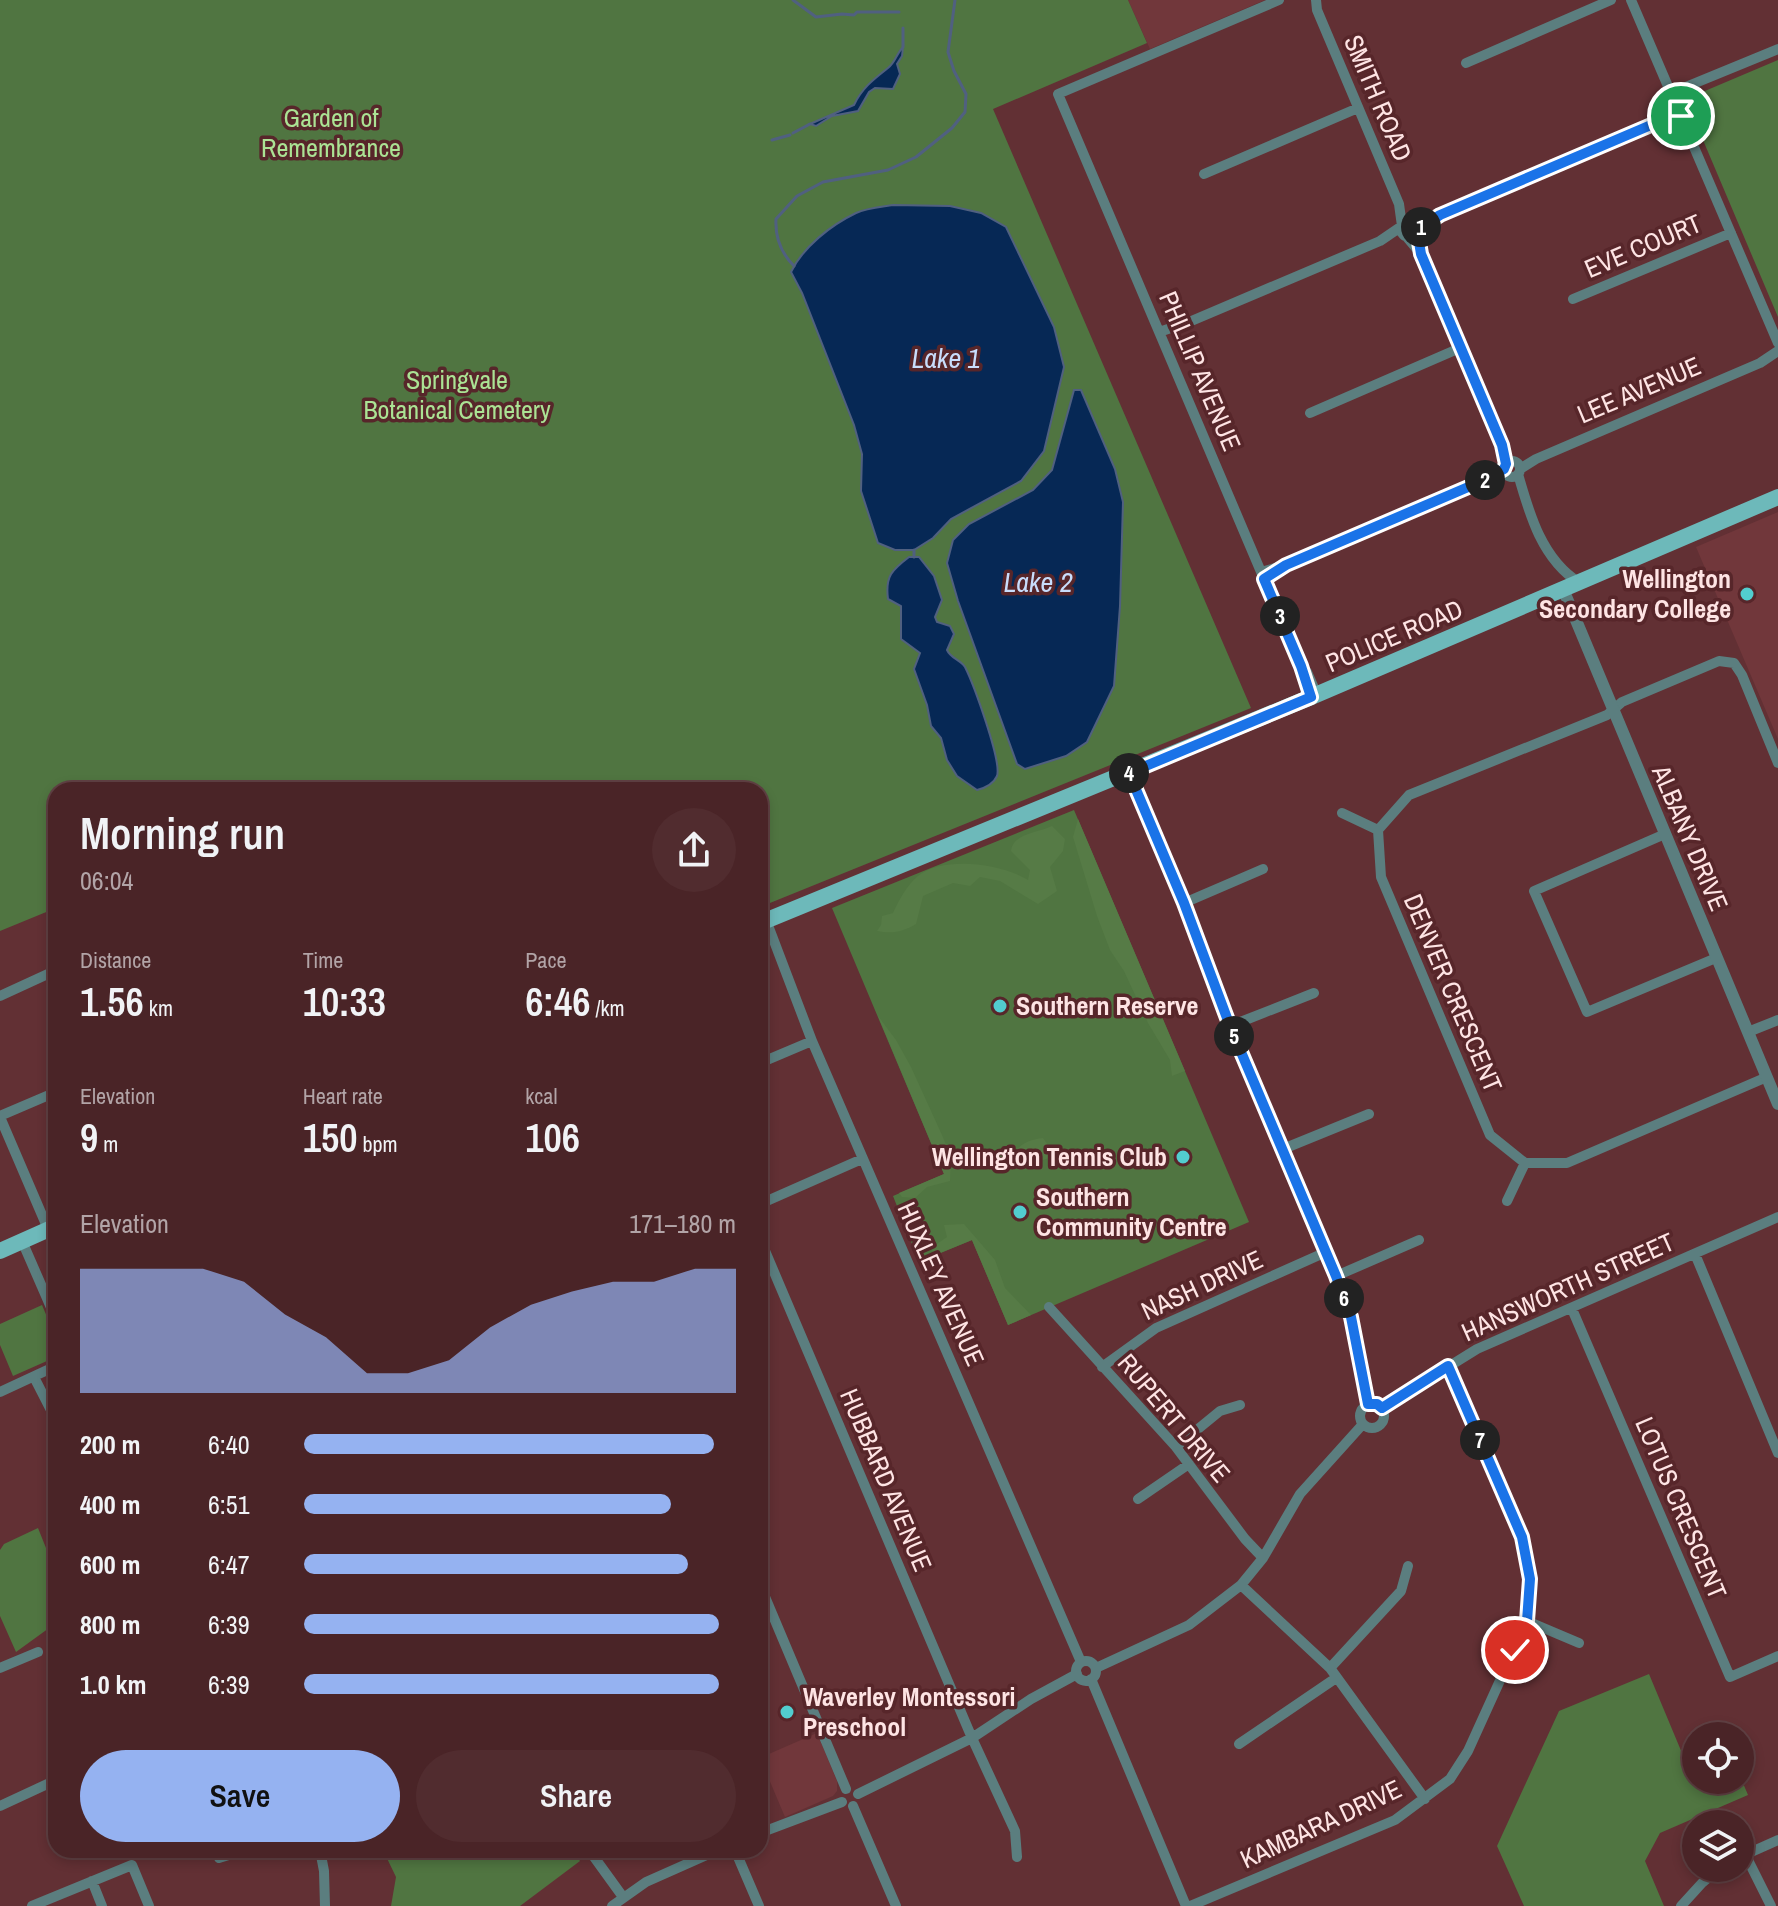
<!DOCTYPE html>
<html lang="en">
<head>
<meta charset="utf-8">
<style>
	:root { --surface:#4a2427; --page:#512c2f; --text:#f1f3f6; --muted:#b2a4a7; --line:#614144; --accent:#95b2f1 }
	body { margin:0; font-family:"Archivo Narrow",sans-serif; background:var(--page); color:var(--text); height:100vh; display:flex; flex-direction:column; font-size:30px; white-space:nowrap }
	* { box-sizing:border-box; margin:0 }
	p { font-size:26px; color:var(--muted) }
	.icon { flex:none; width:44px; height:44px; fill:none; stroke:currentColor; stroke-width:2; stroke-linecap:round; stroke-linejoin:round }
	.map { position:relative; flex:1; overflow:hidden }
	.panel { position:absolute; left:48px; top:782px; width:720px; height:1076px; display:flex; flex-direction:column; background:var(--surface); border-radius:24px; box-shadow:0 4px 12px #0003,0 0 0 2px var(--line) }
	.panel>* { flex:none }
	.fabs { position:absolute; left:1682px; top:1722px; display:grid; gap:16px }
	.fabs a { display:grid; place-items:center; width:72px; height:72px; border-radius:50%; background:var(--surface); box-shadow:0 4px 12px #0003,0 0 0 2px var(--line); font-size:40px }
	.pin { position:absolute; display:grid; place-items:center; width:68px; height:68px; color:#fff; margin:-34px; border:4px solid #fff; border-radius:50%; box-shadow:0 2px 8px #0007 }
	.km { position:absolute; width:40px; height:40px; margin:-20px; border-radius:50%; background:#222; color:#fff; font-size:22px; line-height:40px; text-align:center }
	.round { display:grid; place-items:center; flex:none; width:84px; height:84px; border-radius:42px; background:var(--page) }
	.overview { display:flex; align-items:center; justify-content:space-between; height:136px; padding:0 32px }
	h1 { font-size:44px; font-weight:600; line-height:60px }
	.metrics { display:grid; grid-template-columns:repeat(3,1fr); gap:12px; height:136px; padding:8px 32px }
	.metrics div { display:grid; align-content:center }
	.metrics b { font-size:40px; font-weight:600 }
	.metrics small { font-size:22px; font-weight:400 }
	.metrics p { font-size:22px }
	.chart { height:224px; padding:16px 32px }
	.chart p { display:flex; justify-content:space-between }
	.chart svg { width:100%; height:144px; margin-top:8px; fill:var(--accent); opacity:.7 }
	.primary-button { display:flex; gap:16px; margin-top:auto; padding:16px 32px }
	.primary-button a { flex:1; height:92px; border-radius:48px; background:var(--accent); color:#111; font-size:32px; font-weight:600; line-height:92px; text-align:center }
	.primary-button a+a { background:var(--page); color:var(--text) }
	ul { padding:0 32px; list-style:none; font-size:26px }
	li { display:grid; grid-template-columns:128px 96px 1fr; align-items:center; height:60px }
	li i { height:20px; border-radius:10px; background:var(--accent) }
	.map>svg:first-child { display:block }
	.built { fill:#71373b }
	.green { fill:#507541 }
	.forest { fill:#567b46 }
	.water { fill:#062855; stroke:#506080; stroke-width:2 }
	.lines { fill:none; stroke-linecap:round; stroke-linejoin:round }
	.stream { stroke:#506080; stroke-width:3 }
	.minor { stroke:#5b7e7f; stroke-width:10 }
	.tertiary { stroke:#5b7e7f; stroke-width:12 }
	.primary { stroke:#6db9ba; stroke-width:16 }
	.route-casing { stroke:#fff; stroke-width:16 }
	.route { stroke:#1a73e8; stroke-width:10 }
	.poi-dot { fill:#52cdcf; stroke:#57262a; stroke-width:3 }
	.labels { text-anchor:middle; stroke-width:7; stroke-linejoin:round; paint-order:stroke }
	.street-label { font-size:26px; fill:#fee4e4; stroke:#57262a }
	.park-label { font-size:26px; fill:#abe394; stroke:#57262a }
	.poi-label { font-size:26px; font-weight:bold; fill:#fee4e4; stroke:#57262a; text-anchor:start }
	.water-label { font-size:28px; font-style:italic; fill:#c8ddfc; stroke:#57262a }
</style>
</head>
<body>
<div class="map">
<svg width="1778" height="1906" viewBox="0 0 1778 1906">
	<rect width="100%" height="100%" fill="#623034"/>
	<!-- built -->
	<path class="built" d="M 1128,0 L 1265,0 L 1150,49 Z
		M 1778,512 L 1778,739 L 1696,547 Z
		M 817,1733 L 837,1781 L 837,1791 L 833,1796 L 785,1817 L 760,1758 Z"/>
	<!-- green -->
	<path class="green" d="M 0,0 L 1128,0 L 1147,43 L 993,109 L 1251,708 L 765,905 L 760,905 L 760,790 L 56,790 L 56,908 L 0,931 Z
		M 1778,60 L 1778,317 L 1689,107 L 1693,96 Z
		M 1074,810 L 1249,1222 L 1008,1325 L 972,1240 L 919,1262 L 893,1196 L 944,1174 L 832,908 Z
		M 42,1305 L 56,1338 L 56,1357 L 13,1376 L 0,1345 L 0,1324 Z
		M 38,1528 L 56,1573 L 56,1623 L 16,1652 L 0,1616 L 0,1550 L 4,1544 Z
		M 1649,1674 L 1687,1765 L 1696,1762 L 1696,1780 L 1740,1780 L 1740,1776 L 1748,1795 L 1660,1833 L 1645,1861 L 1664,1906 L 1524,1906 L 1497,1846 L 1559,1711 Z
		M 383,1850 L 572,1850 L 580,1861 L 520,1906 L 391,1906 L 396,1877 Z"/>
	<!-- forest -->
	<path class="forest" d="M 1078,819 L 1185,1071 L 1172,1076 L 1170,1060 L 1148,1023 L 1124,971 L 1110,950 L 1097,916 L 1073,837 Z
		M 1052,826 L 1065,839 L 1063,851 L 1050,867 L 1057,891 L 1038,904 L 1000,881 L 980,877 L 970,886 L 953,883 L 923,896 L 916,924 C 903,932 892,934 877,931 L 881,925 L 882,916 L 893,913 C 899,900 907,885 918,876 C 944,855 1003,864 1028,880 L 1030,870 L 1011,851 C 1013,833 1038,833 1052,826 Z
		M 878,1016 L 896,1040 L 911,1067 L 942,1135 L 951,1157 L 950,1181 L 927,1187 L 915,1198 L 902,1197 L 899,1193 L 944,1174 Z
		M 1043,1138 L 1052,1151 L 1049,1158 L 1018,1169 L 1013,1155 C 1019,1144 1031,1139 1043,1138 Z
		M 964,1224 L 995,1260 L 1005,1288 L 1031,1315 L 1008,1325 L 972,1240 L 935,1255 L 931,1248 L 947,1237 L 944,1225 Z"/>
	<!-- water -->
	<path class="water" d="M 903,47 L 902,56 L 897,64 L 900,74 L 893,89 L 875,88 L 869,92 L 858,111 L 832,116 L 816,126 L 810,124 L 854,105 C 862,88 874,79 888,68 C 895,63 897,53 903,47 Z
		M 893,205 L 950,206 L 981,213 L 1006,227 L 1054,327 L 1064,367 L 1044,451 L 1021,481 L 951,519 L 933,538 L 914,550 L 895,550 L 878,543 L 861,491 L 862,454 L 854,425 L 802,293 L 791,272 C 803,247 831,225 856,213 C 867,208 881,207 893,205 Z
		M 1074,390 L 1081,390 L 1115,469 L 1123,502 L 1120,606 L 1114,686 L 1087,742 L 1066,756 L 1025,769 L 1017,764 L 958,601 L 947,563 L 953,540 L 969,524 L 1033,490 L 1052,470 Z
		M 909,557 L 919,557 L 934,576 L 942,600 L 935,617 L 937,622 L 950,626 L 954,634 L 947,650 C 951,659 960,659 965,667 C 973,683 1002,761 997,776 C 993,785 985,788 977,790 L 957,776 L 947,760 L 941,738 L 931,726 L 927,705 L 914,669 L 920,653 L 901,639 L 901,606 L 888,599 C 885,576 892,570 909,557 Z"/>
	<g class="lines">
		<!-- stream -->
		<path class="stream" d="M 793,0 L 816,17 L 842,14 L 854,15 L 857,12 L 899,12
			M 903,28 L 903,47
			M 793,133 L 810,124
			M 772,140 L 790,135
			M 794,266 C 781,253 775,237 776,219 L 797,196 L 823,182 L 888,170 L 916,157 L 952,128 L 965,112 L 966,94 L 954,71 L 948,52 L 955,0
			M 914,550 L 914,557"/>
		<!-- minor -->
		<path class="minor" d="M 1279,0 L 1058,94 L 1301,666 L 1307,672 L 1317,695
			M 1316,0 L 1317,10 L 1399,204 L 1402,226
			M 1631,0 L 1778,343
			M 1466,63 L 1611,0
			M 1671,93 L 1778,49
			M 1204,174 L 1358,108
			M1401 229a8 8 0 1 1 16 0a8 8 0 1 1-16 0Z
			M 1413,222 L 1440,215 L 1651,125 L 1678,110
			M 1406,236 L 1421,254 L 1502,445 L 1506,464
			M 1573,299 L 1731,233
			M 1159,332 L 1189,322 L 1380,241 L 1402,226
			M 1310,413 L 1460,348
			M1504 469a8 8 0 1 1 16 0a8 8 0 1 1-16 0Z
			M 1520,469 L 1536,459 L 1760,363 L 1778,351
			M 1518,474 C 1529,513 1542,560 1580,583
			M 1261,572 L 1286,565 L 1470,486 L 1506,474
			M 1129,773 L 1184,903 L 1230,1026 L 1336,1276 L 1351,1317 L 1368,1404
			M 1342,813 L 1378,830
			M 1665,834 L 1534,891 L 1587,1012 L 1716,958
			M 1184,903 L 1263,869
			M 766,920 L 812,1041 L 1081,1662
			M 0,996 L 50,973
			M 1230,1026 L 1314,993
			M 1748,1032 L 1778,1020
			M 760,1063 L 812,1041
			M 1767,1077 L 1567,1163 L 1525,1163 L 1490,1135 L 1381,877 L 1378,830 L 1409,795 L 1607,715 L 1622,702 L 1719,661 L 1734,663 L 1742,675 L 1778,763
			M 0,1116 L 56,1092
			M 0,1117 L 48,1229
			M 1283,1149 L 1369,1114
			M 1507,1201 L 1525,1163
			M 760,1204 L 862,1159
			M 760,1239 L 972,1738 L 1015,1831 L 1017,1857
			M 22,1241 L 56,1319
			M 1695,1254 L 1778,1453
			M 1336,1276 L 1419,1240
			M 1049,1307 L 1176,1447 L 1245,1539 L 1263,1558
			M 1572,1309 L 1730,1677 L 1778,1656
			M 1102,1367 L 1156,1328 L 1326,1252
			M 34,1377 L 56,1420
			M 0,1392 L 56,1366
			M1360 1416a12 12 0 1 1 24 0a12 12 0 1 1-24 0Z
			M 1382,1408 L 1477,1349 L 1778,1217
			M 1176,1447 L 1220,1411 L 1240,1405
			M 1138,1499 L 1189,1464
			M 760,1585 L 846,1789
			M 1241,1585 L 1330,1668 L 1425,1799
			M 1527,1621 L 1579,1643
			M1076 1671a10 10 0 1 1 20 0a10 10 0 1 1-20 0Z
			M 0,1668 L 38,1652
			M 1096,1668 L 1189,1625 L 1241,1585 L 1263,1558 L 1300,1494 L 1363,1424
			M 1330,1668 L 1401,1591 L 1408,1566
			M 1091,1679 L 1186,1906
			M 1239,1744 L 1336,1678
			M 858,1794 L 972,1738 L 1031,1699 L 1077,1674
			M 0,1806 L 56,1780
			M 853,1806 L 896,1906
			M 760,1833 L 842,1802
			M 320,1850 L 324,1871 L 325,1906
			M 589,1850 L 623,1897
			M 735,1850 L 759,1906
			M 1745,1854 L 1771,1906
			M 1740,1857 L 1778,1840
			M 219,1858 L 245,1850
			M 92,1881 L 102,1906
			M 32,1906 L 132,1865 L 149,1906
			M 612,1906 L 646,1882 L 718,1850
			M 1190,1906 L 1395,1820 L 1450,1779 L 1468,1751 L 1527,1621 L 1530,1579 L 1522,1537 L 1448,1366
			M 1681,1906 L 1702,1883 L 1720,1868"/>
		<!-- tertiary -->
		<path class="tertiary" d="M 1563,589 L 1778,1104"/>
		<!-- primary -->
		<path class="primary" d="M 760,923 L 1311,697 L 1778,497
			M 0,1251 L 56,1226"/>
	</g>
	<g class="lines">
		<!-- route casing -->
		<g class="route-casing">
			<path id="route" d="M 1515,1650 L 1527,1621 L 1530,1579 L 1522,1537 L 1448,1366 L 1382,1408 L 1377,1404 L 1368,1404 L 1351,1317 L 1336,1276 L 1230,1026 L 1184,903 L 1129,773 L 1311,697 L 1301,666 L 1264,579 L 1286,565 L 1487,479 L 1504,469 L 1506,464 L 1502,445 L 1421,254 L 1417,230 L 1440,215 L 1651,125 L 1681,116"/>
		</g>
		<!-- route -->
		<use href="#route" class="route"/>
	</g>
	<!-- markers -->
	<g class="poi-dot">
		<circle cx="1747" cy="594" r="8"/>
		<circle cx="1000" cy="1006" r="8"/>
		<circle cx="1183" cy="1157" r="8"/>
		<circle cx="1020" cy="1212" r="8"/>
		<circle cx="787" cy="1712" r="8"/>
	</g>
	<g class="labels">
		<!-- street labels -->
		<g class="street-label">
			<text transform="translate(1378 98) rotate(67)" y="9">SMITH ROAD</text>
			<text transform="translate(1643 246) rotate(-23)" y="9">EVE COURT</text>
			<text transform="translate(1200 371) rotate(67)" y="9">PHILLIP AVENUE</text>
			<text transform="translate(1639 390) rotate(-23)" y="9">LEE AVENUE</text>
			<text transform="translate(1394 636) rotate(-23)" y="9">POLICE ROAD</text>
			<text transform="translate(1690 838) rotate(67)" y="9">ALBANY DRIVE</text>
			<text transform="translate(1453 993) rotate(67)" y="9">DENVER CRESCENT</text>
			<text transform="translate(941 1284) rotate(66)" y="9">HUXLEY AVENUE</text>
			<text transform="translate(1202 1285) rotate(-25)" y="9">NASH DRIVE</text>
			<text transform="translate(1568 1287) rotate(-24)" y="9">HANSWORTH STREET</text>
			<text transform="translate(1174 1418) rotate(50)" y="9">RUPERT DRIVE</text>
			<text transform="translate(886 1480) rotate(67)" y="9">HUBBARD AVENUE</text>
			<text transform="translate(1681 1508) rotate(67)" y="9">LOTUS CRESCENT</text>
			<text transform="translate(1321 1824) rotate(-25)" y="9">KAMBARA DRIVE</text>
		</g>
		<!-- park labels -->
		<g class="park-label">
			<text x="331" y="127">Garden of<tspan x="331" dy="30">Remembrance</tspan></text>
			<text x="457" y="389">Springvale<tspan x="457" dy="30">Botanical Cemetery</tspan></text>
		</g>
		<!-- poi labels -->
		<g class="poi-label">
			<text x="1731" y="588" text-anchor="end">Wellington<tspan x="1731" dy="30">Secondary College</tspan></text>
			<text x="1016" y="1015">Southern Reserve</text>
			<text x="1167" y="1166" text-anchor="end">Wellington Tennis Club</text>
			<text x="1036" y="1206">Southern<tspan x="1036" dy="30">Community Centre</tspan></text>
			<text x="803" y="1706">Waverley Montessori<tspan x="803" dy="30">Preschool</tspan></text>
		</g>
		<!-- water labels -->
		<g class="water-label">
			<text x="946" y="368">Lake 1</text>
			<text x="1038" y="592">Lake 2</text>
		</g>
	</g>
</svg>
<div class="fabs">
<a><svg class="icon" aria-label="locate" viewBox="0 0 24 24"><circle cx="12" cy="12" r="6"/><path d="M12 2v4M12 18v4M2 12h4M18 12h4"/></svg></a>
<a><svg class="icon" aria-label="layers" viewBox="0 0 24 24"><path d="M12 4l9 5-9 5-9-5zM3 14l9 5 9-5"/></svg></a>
</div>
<div class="pin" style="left:1681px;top:116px;background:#1e9e55"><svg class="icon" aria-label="arrive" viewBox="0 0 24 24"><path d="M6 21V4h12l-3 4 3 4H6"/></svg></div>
<div class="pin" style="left:1515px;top:1650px;background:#d93025"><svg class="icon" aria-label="check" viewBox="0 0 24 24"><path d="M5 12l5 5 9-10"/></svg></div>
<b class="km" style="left:1421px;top:227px">1</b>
<b class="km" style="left:1485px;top:480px">2</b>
<b class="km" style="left:1280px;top:616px">3</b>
<b class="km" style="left:1129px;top:773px">4</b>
<b class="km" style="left:1234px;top:1036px">5</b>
<b class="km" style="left:1344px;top:1298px">6</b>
<b class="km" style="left:1480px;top:1440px">7</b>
<section class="panel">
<div class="overview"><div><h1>Morning run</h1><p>06:04</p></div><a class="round"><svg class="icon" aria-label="share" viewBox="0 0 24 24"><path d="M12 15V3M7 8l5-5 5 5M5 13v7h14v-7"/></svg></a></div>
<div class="metrics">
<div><p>Distance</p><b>1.56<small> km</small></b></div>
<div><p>Time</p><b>10:33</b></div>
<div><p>Pace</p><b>6:46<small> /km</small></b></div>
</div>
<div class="metrics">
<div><p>Elevation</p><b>9<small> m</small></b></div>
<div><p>Heart rate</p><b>150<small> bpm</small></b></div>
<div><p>kcal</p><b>106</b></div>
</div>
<div class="chart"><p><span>Elevation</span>171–180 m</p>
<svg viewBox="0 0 160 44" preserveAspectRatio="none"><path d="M0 44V6L10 6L20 6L30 6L40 10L50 20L60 27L70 38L80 38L90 34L100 24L110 17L120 13L130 10L140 10L150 6L160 6V44z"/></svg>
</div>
<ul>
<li><b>200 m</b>6:40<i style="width:95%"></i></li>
<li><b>400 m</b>6:51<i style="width:85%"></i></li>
<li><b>600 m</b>6:47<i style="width:89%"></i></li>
<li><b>800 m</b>6:39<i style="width:96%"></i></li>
<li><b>1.0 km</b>6:39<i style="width:96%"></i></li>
</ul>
<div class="primary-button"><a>Save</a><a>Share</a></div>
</section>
</div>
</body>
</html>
